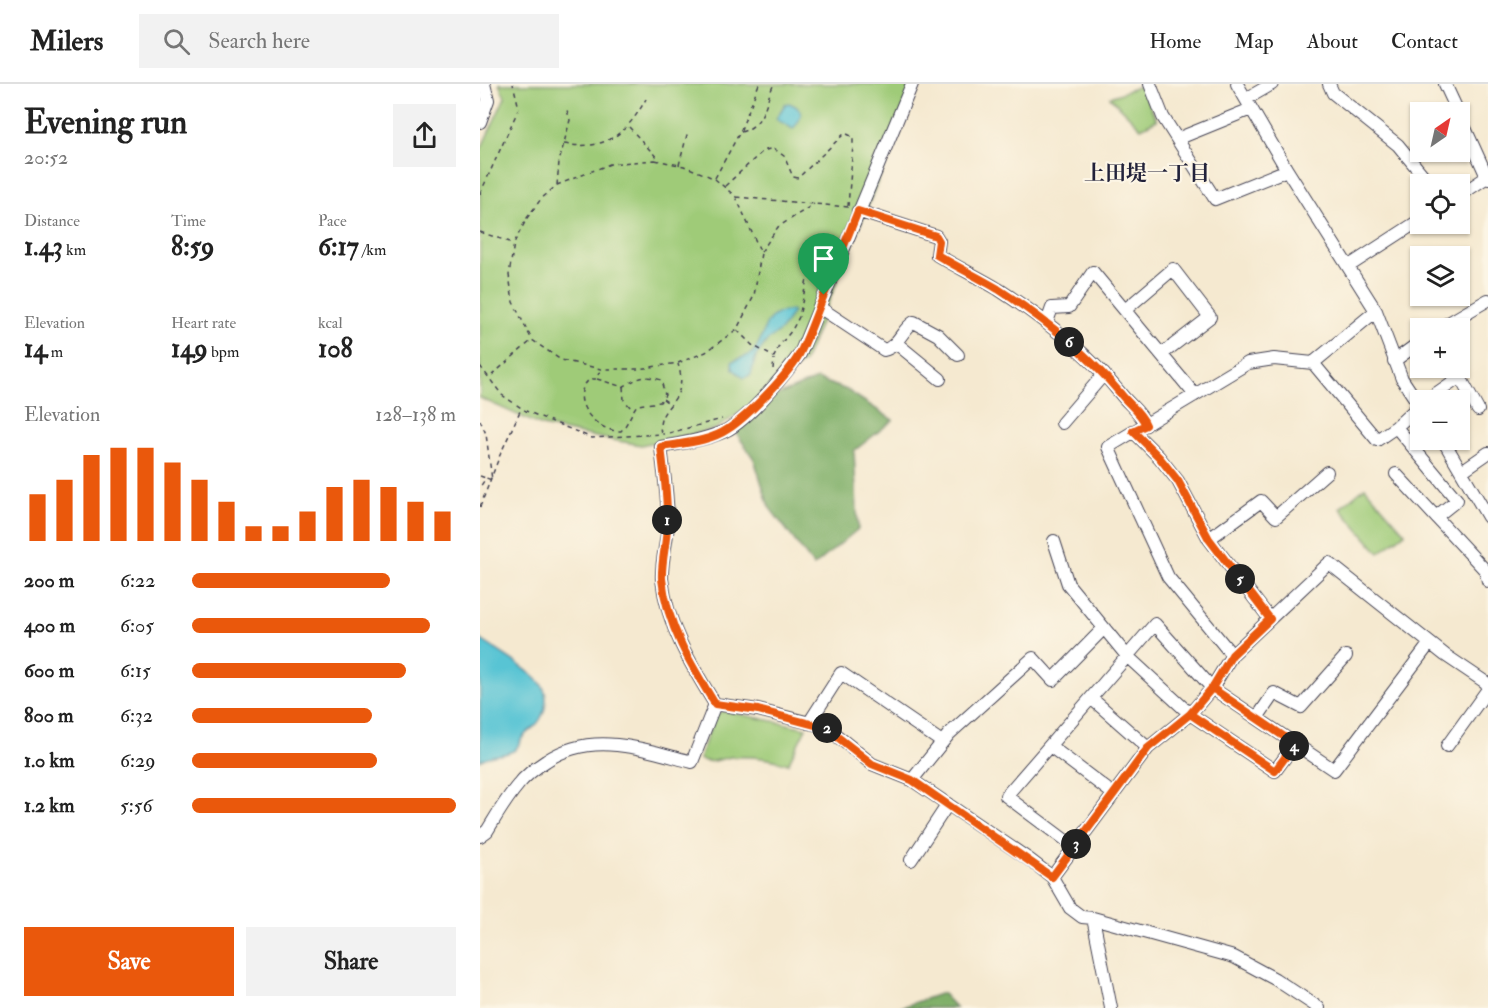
<!DOCTYPE html>
<html lang="en">
<head>
<meta charset="utf-8">
<style>
	:root { --surface:#fff; --page:#f2f2f2; --text:#222; --muted:#767676; --line:#e0e0e0; --accent:#ea580c }
	body { margin:0; font-family:"IM FELL Double Pica","Noto Serif JP",serif; background:var(--page); color:var(--text); height:100vh; display:flex; flex-direction:column; font-size:22px; white-space:nowrap }
	* { box-sizing:border-box; margin:0 }
	p { font-size:20px; color:var(--muted) }
	.icon { flex:none; width:33px; height:33px; fill:none; stroke:currentColor; stroke-width:2; stroke-linecap:round; stroke-linejoin:round }
	.map { position:relative; flex:1; overflow:hidden }
	.details { display:flex; flex-direction:column; background:var(--surface); width:480px }
	.details>* { flex:none }
	.needle { width:39px; rotate:34deg }
	.controls { position:absolute; left:930px; top:18px; display:grid; gap:12px }
	.controls a { display:grid; place-items:center; width:60px; height:60px; border-radius:0px; background:var(--surface); box-shadow:0 2px 4px #0004; font-size:30px }
	.pin { position:absolute; display:grid; place-items:center; width:51px; height:51px; color:#fff; margin:-62px -26px; border-radius:50% 50% 50% 0; rotate:-45deg; box-shadow:0 0 6px #0007 }
	.pin .icon { rotate:45deg }
	.km { position:absolute; width:30px; height:30px; margin:-15px; border-radius:50%; background:#222; color:#fff; font-size:16px; line-height:30px; text-align:center }
	.round { display:grid; place-items:center; flex:none; width:63px; height:63px; border-radius:0px; background:var(--page) }
	.summary { display:flex; align-items:center; justify-content:space-between; height:102px; padding:0 24px }
	h1 { font-size:33px; font-weight:700; line-height:45px }
	.figures { display:grid; grid-template-columns:repeat(3,1fr); gap:9px; height:102px; padding:6px 24px }
	.figures div { display:grid; align-content:center }
	.figures b { font-size:26px; font-weight:700 }
	.figures small { font-size:16px; font-weight:400 }
	.figures p { font-size:16px }
	.chart { height:168px; padding:12px 24px }
	.chart p { display:flex; justify-content:space-between }
	.chart svg { width:100%; height:108px; margin-top:6px; stroke:var(--accent); stroke-width:6 }
	.cta { display:flex; gap:12px; margin-top:auto; padding:12px 24px }
	.cta a { flex:1; height:69px; border-radius:0px; background:var(--accent); color:#fff; font-size:24px; font-weight:700; line-height:69px; text-align:center }
	.cta a+a { background:var(--page); color:var(--text) }
	ul { padding:0 24px; list-style:none; font-size:20px }
	li { display:grid; grid-template-columns:96px 72px 1fr; align-items:center; height:45px }
	li i { height:15px; border-radius:8px; background:var(--accent) }
	header { display:flex; align-items:center; gap:36px; box-sizing:border-box; height:84px; padding:0 30px; background:var(--surface); border-bottom:2px solid var(--line) }
	header strong { font-size:28px }
	nav { display:flex; gap:33px; margin-inline-start:auto; font-size:21px }
	.search { width:420px; height:54px; background:var(--page); display:flex; align-items:center; gap:15px; box-sizing:border-box; padding:0 21px; border-radius:0px; color:var(--muted); font-size:22px }
	main { display:flex; flex:1; min-height:0 }
	.map>svg:first-child { display:block }
	.green { fill:#9fcb78; stroke:#60765a; stroke-width:1.5 }
	.forest { fill:#7faf68; stroke:#506852; stroke-width:1.5 }
	.water { fill:#59c4d4; stroke:#3e7388; stroke-width:1.5 }
	.lines { fill:none; stroke-linecap:round; stroke-linejoin:round }
	.minor-casing { stroke:#424051; stroke-width:14 }
	.path { stroke:#424051; stroke-width:1.5; stroke-dasharray:4.5 4.5; stroke-linecap:butt }
	.minor { stroke:#fff; stroke-width:12 }
	.route-casing { stroke:#fff; stroke-width:12 }
	.route { stroke:#ea580c; stroke-width:8 }
	.labels { text-anchor:middle; stroke-width:4.5; stroke-linejoin:round; paint-order:stroke }
	.neighbourhood-label { font-size:21px; font-weight:bold; fill:#22223b; stroke:#fcf5e5 }
</style>
</head>
<body>
<header>
<strong>Milers</strong>
<div class="search"><svg class="icon" aria-label="search" viewBox="0 0 24 24"><circle cx="10" cy="10" r="6"/><path d="M15 15l6 6"/></svg>Search here</div>
<nav><a>Home</a><a>Map</a><a>About</a><a>Contact</a></nav>
</header>
<main>
<section class="details">
<div class="summary"><div><h1>Evening run</h1><p>20:52</p></div><a class="round"><svg class="icon" aria-label="share" viewBox="0 0 24 24"><path d="M12 15V3M7 8l5-5 5 5M5 13v7h14v-7"/></svg></a></div>
<div class="figures">
<div><p>Distance</p><b>1.43<small> km</small></b></div>
<div><p>Time</p><b>8:59</b></div>
<div><p>Pace</p><b>6:17<small> /km</small></b></div>
</div>
<div class="figures">
<div><p>Elevation</p><b>14<small> m</small></b></div>
<div><p>Heart rate</p><b>149<small> bpm</small></b></div>
<div><p>kcal</p><b>108</b></div>
</div>
<div class="chart"><p><span>Elevation</span>128–138 m</p>
<svg viewBox="0 0 160 44" preserveAspectRatio="none"><path d="M5 44V25M15 44V19M25 44V9M35 44V6M45 44V6M55 44V12M65 44V19M75 44V28M85 44V38M95 44V38M105 44V32M115 44V22M125 44V19M135 44V22M145 44V28M155 44V32"/></svg>
</div>
<ul>
<li><b>200 m</b>6:22<i style="width:75%"></i></li>
<li><b>400 m</b>6:05<i style="width:90%"></i></li>
<li><b>600 m</b>6:15<i style="width:81%"></i></li>
<li><b>800 m</b>6:32<i style="width:68%"></i></li>
<li><b>1.0 km</b>6:29<i style="width:70%"></i></li>
<li><b>1.2 km</b>5:56<i style="width:100%"></i></li>
</ul>
<div class="cta"><a>Save</a><a>Share</a></div>
</section>
<div class="map">
<svg width="1008" height="924" viewBox="0 0 1008 924">
	<rect width="100%" height="100%" fill="#fcf5e5"/>
	<filter id="ink" filterUnits="userSpaceOnUse"><feTurbulence type="fractalNoise" baseFrequency=".0167" numOctaves="2"/><feDisplacementMap in="SourceGraphic" scale="12" xChannelSelector="R" yChannelSelector="G"/><feConvolveMatrix kernelMatrix="1 2 1 2 8 2 1 2 1" color-interpolation-filters="sRGB"/></filter>
	<filter id="wash" filterUnits="userSpaceOnUse"><feTurbulence type="fractalNoise" baseFrequency=".008" numOctaves="4" result="noise"/><feDisplacementMap in="SourceGraphic" scale="24" xChannelSelector="R" yChannelSelector="G"/><feGaussianBlur stdDeviation="1.35" result="paint"/><feColorMatrix in="noise" values="0 0 0 0 0 0 0 0 0 0 0 0 0 0 0 0 0 1.4 0 .05"/><feComposite in="paint" operator="in"/></filter>
	<g filter="url(#wash)">
		<rect width="100%" height="100%" fill="#f5e9d0"/>
		<!-- green -->
		<path class="green" d="M 19,0 L 438,0 L 324,278 L 268,323 L 235,345 L 161,361 L 121,354 L 62,342 L 0,314 L 0,67 L 25,13 Z
			M 660,2 L 677,36 L 661,44 L 630,13 Z
			M 885,403 L 925,449 L 899,469 L 860,424 Z
			M 244,627 L 326,644 L 308,680 C 291,674 269,672 251,673 C 236,675 234,681 219,675 L 236,629 Z"/>
		<!-- forest -->
		<path class="forest" d="M 337,295 L 367,306 L 413,336 L 374,367 L 378,445 L 334,482 L 289,423 L 274,375 L 250,340 L 285,316 Z
			M 462,909 L 476,924 L 420,924 L 425,922 Z"/>
		<!-- water -->
		<path class="water" d="M 309,19 C 325,25 323,33 313,45 L 296,35 L 305,20 Z
			M 311,226 L 313,228 L 301,246 L 286,258 L 276,272 L 271,291 L 264,294 L 253,285 L 252,278 C 259,273 268,274 274,267 C 289,247 279,231 311,226 Z
			M 0,555 C 14,565 56,589 63,603 C 68,612 66,625 61,634 C 56,644 47,647 42,654 C 39,659 39,662 35,666 C 24,673 11,669 0,677 Z"/>
	</g>
	<g filter="url(#ink)">
		<g class="lines">
			<!-- minor casing -->
			<g class="minor-casing">
				<path id="minor" d="M 670,0 L 683,33 L 735,115 L 807,86 L 757,0
					M 849,0 L 853,9 L 918,61 L 950,100
					M 965,0 L 978,28
					M 766,15 L 792,0
					M 980,33 L 1008,95
					M 0,38 L 8,16 L 4,0
					M 697,55 L 771,25
					M 807,86 L 896,227 L 922,295 L 940,322
					M 980,111 L 1007,93
					M 378,127 L 456,152 L 459,157 L 457,171 C 477,183 498,193 518,205 C 563,234 607,268 640,309 C 649,321 660,327 666,341
					M 869,182 L 940,136
					M 339,223 L 404,266 C 418,263 422,245 434,238 L 458,251 L 478,271
					M 645,226 L 693,185 L 730,233 L 682,270
					M 567,238 L 572,224 L 589,223 L 613,188 L 715,311
					M 960,244 L 1008,216
					M 416,259 L 460,295
					M 914,277 L 940,258
					M 833,279 L 897,356 L 916,343 L 940,321
					M 975,284 L 998,326
					M 947,316 L 980,293
					M 582,339 L 624,290
					M 916,343 L 977,416 L 957,432
					M 653,347 L 679,373 L 698,397 L 729,455 L 790,535
					M 963,356 L 1008,433
					M 982,387 L 1008,369
					M 916,390 L 1005,486 L 1008,497
					M 729,455 L 781,417 L 796,433 L 847,388
					M 574,457 L 588,500 L 647,572 L 710,630 L 795,687 L 815,660
					M 752,571 L 688,493 L 628,363 L 768,279 L 794,275 L 833,279 L 896,227
					M 611,614 L 668,664
					M 235,620 C 211,581 187,542 182,495 C 181,477 187,459 188,440 C 188,414 184,389 181,363 C 203,359 224,356 245,347 C 268,336 304,291 320,270 L 432,0
					M 235,620 L 278,626 L 346,643 L 392,680 L 432,696 L 550,776 L 572,793 L 590,824 L 602,833 L 613,834 L 754,873 L 795,895 L 839,924
					M 777,634 L 794,609 L 821,623 L 866,572
					M 329,639 L 361,589 L 462,658
					M 570,662 L 632,709
					M 967,662 L 1008,605
					M 432,696 L 469,650 L 553,574 L 573,596 L 624,544
					M 0,752 L 7,747 C 17,731 26,715 38,701 C 46,691 55,684 66,677 C 112,646 162,665 212,678 L 235,620
					M 594,763 L 526,712 L 675,540 L 732,604 L 854,686 L 950,559
					M 431,776 L 468,720
					M 572,793 L 668,664 L 710,630 L 732,604 L 752,571 L 849,479 L 965,571 L 1008,600
					M 613,834 L 631,924"/>
			</g>
			<!-- path -->
			<path class="path" d="M 149,43 L 180,77
				M 261,48 C 285,41 284,20 294,0
				M 84,60 C 127,67 147,49 166,15
				M 175,76 L 204,82 L 224,90 L 235,95 L 256,113 L 281,169 L 274,212 L 257,245 L 226,268 L 198,279 L 158,285 L 121,285 L 81,276 L 52,256 L 33,218 L 29,191 L 34,159 L 47,134 L 61,115 L 77,101 L 130,80 Z
				M 199,81 L 208,47
				M 235,94 L 260,48 L 279,0
				M 77,101 L 79,78 L 90,36 L 86,23
				M 245,102 L 283,67 L 293,64 L 304,72 L 313,93 L 318,94 L 365,49 L 373,53 L 373,61 L 368,122
				M 0,110 L 39,24 L 33,0
				M 256,113 L 368,123
				M 0,148 L 33,159
				M 281,168 L 298,143 L 334,120
				M 257,246 L 272,261 L 294,273 L 299,262 L 312,246 L 319,233 L 327,195 L 357,150
				M 0,282 L 22,311 L 46,327 L 112,354 L 184,350
				M 293,285 L 294,275
				M 120,287 L 116,295 L 110,295 C 86,315 117,349 141,347 C 148,340 151,329 157,321 L 180,318 L 185,311 L 181,296 C 165,290 157,294 143,303
				M 12,291 L 51,257
				M 117,295 L 143,303 L 144,316 L 152,325
				M 183,315 L 191,321
				M 0,336 L 6,350 L 12,396 L 6,394 L 0,403
				M 181,349 C 174,321 211,320 198,280
				M 189,349 L 242,335
				M 0,392 L 6,394
				M 0,423 L 20,371 L 41,325"/>
			<!-- minor -->
			<use href="#minor" class="minor"/>
		</g>
	</g>
	<g class="lines" filter="url(#ink)">
		<!-- route casing -->
		<g class="route-casing">
			<path id="route" d="M 344,211 C 336,230 330,249 321,267 C 311,288 268,332 248,345 C 229,358 203,359 181,363 C 184,389 188,414 187,440 C 187,459 181,477 182,495 C 187,542 211,581 235,620 L 278,626 L 346,644 L 392,680 L 432,696 L 572,793 L 668,664 L 710,630 L 732,604 L 815,660 L 795,687 L 710,630 L 732,604 L 752,571 L 790,535 L 729,455 L 698,397 L 679,373 L 653,347 L 666,341 C 660,327 649,321 640,309 C 606,268 563,234 518,205 C 498,193 477,183 457,171 L 459,157 L 456,152 L 378,127 L 344,211"/>
		</g>
		<!-- route -->
		<use href="#route" class="route"/>
	</g>
	<g class="labels">
		<!-- neighbourhood labels -->
		<g class="neighbourhood-label">
			<text x="667" y="96">上田堤一丁目</text>
		</g>
	</g>
</svg>
<div class="controls">
<a><svg class="needle" viewBox="-14 -14 28 28"><path d="M0-13l5 13h-10z" fill="#e53935"/><path d="M0 13l5-13h-10z" fill="#767676"/></svg></a>
<a><svg class="icon" aria-label="locate" viewBox="0 0 24 24"><circle cx="12" cy="12" r="6"/><path d="M12 2v4M12 18v4M2 12h4M18 12h4"/></svg></a>
<a><svg class="icon" aria-label="layers" viewBox="0 0 24 24"><path d="M12 4l9 5-9 5-9-5zM3 14l9 5 9-5"/></svg></a>
<a>+</a>
<a>−</a>
</div>
<div class="pin" style="left:344px;top:211px;background:#1e9e55"><svg class="icon" aria-label="arrive" viewBox="0 0 24 24"><path d="M6 21V4h12l-3 4 3 4H6"/></svg></div>
<b class="km" style="left:187px;top:436px">1</b>
<b class="km" style="left:347px;top:644px">2</b>
<b class="km" style="left:596px;top:760px">3</b>
<b class="km" style="left:814px;top:662px">4</b>
<b class="km" style="left:760px;top:495px">5</b>
<b class="km" style="left:589px;top:258px">6</b>
</div>
</main>
</body>
</html>
